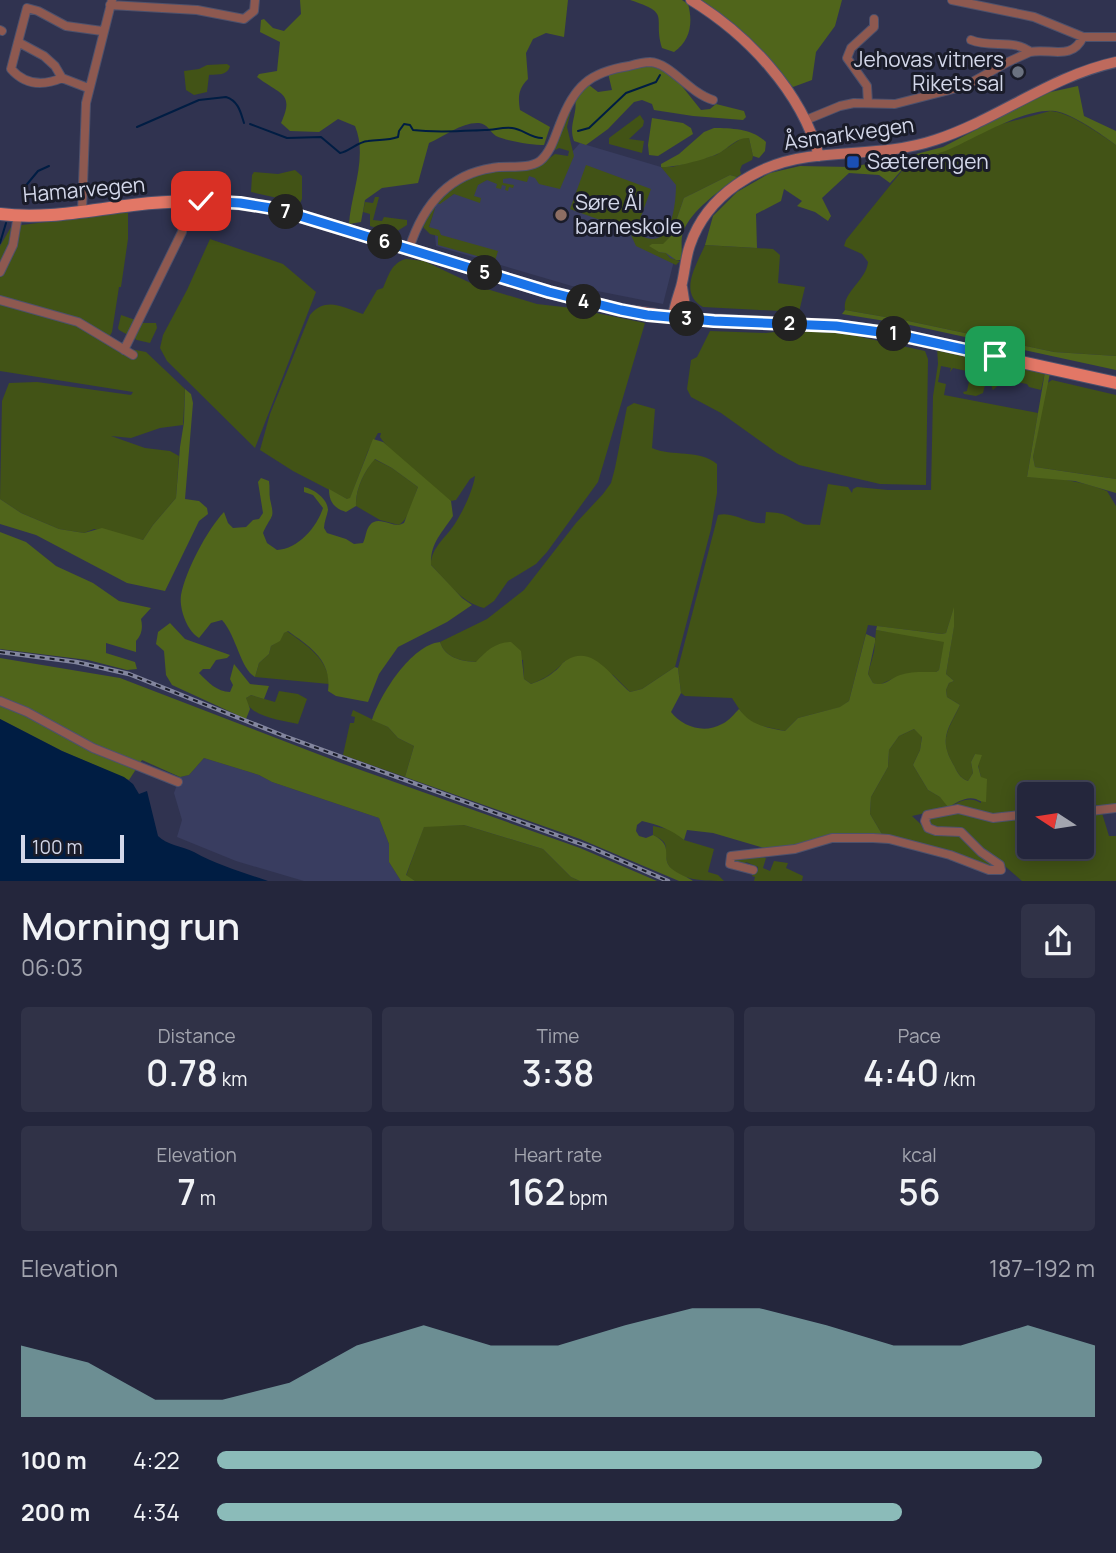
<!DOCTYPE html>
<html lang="en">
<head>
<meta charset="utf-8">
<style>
	:root { --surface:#24263c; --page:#303247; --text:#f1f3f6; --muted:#a3a5af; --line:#414356; --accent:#8bbbb9 }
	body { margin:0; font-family:Manrope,sans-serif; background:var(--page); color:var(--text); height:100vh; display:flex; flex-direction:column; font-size:26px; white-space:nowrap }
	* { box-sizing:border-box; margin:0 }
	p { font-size:23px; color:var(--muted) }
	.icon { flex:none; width:38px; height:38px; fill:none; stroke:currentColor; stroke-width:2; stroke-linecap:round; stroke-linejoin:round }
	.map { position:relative; height:881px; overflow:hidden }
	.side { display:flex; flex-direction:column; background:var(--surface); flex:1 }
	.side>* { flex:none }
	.needle { width:46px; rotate:282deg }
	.tools { position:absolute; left:1017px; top:782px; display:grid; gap:14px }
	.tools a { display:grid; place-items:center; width:77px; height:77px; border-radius:7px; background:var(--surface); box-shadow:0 4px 18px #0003,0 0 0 2px var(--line); font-size:35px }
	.scale { position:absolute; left:21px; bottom:18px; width:103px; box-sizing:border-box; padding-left:7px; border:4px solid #d3d7e9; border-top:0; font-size:19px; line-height:24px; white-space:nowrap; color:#d3d7e9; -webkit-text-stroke:5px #1a1c29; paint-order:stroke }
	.pin { position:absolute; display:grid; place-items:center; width:60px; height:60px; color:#fff; margin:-30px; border-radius:14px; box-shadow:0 4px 10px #0006 }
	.km { position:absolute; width:35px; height:35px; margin:-18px; border-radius:50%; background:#222; color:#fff; font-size:19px; line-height:35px; text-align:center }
	.round { display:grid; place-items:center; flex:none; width:74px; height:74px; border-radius:7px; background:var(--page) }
	.overview { display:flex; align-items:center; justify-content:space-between; height:119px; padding:0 21px }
	h1 { font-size:38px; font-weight:600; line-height:52px }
	.figures { display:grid; grid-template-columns:repeat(3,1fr); gap:10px; height:119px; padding:7px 21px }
	.figures div { display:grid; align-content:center; border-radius:7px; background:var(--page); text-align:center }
	.figures b { font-size:35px; font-weight:600 }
	.figures small { font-size:19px; font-weight:400 }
	.figures p { font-size:19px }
	.chart { height:196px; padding:14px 21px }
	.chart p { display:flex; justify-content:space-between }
	.chart svg { width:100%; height:126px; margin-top:7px; fill:var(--accent); opacity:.7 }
	ul { padding:0 21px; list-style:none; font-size:23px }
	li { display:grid; grid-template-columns:112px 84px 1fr; align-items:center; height:52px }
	li i { height:18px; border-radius:9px; background:var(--accent) }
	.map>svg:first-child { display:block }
	.built { fill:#393d60 }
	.green { fill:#425316 }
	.forest { fill:#50651b }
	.water { fill:#001d43 }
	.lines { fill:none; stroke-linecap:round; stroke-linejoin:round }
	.stream { stroke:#001d43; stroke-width:2 }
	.street-casing { stroke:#4d516c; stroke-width:10 }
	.secondary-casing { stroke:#4d516c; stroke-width:12 }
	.primary-casing { stroke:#4d516c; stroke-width:14 }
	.street { stroke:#8e5950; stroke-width:8 }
	.secondary { stroke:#be6a5d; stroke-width:10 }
	.primary { stroke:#e27766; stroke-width:12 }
	.rail-casing { stroke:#82859d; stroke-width:4.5 }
	.rail { stroke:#1a1c29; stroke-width:2; stroke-dasharray:5; stroke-linecap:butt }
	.route-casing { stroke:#fff; stroke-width:14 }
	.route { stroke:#1a73e8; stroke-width:9 }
	.worship-dot { fill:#6b7280; stroke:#1a1c29; stroke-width:2.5 }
	.transit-dot { fill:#1a4fb4; stroke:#1a1c29; stroke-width:2.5 }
	.education-dot { fill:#8d6e63; stroke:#1a1c29; stroke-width:2.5 }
	.labels { text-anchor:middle; stroke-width:6; stroke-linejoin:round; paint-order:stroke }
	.poi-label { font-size:21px; fill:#d3d7e9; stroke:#1a1c29; text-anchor:start }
	.street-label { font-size:21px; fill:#d3d7e9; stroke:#1a1c29 }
</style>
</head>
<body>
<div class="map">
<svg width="1116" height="881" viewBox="0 0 1116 881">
	<rect width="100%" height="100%" fill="#303350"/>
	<!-- built -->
	<path class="built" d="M 580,143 L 661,167 L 673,173 L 692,190 L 663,304 L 572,286 L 436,246 L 435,235 L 429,227 L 436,205 L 454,194 L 487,180 L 531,171 L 561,178 L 572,152 Z
		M 204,758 L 259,775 L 272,782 L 379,818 L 389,844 L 389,862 L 401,881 L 304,881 L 236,861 L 177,837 L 182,820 L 174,793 L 180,777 L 189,775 Z"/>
	<!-- green -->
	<path class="green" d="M 227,64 L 230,66 C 227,76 218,74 209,75 L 207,92 L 194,95 L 186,90 L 184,71 L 199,69 L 207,65 Z
		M 572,106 L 567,127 L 574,156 L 560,189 L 539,184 L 535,178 L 529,176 L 527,182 L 510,178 L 503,179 L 503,183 L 514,185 L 513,188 L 509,187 L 508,191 L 505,190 L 506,186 L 502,185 L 501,189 L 496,188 L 497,184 L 487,180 L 478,185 L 474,196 L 481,198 L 480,203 L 454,194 L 440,204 L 434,203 C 447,192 460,181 476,175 C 500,166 538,170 555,154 L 568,156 L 569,151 L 559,148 L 555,150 L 555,145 L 569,107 Z
		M 1050,111 C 1070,112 1100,134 1116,145 L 1116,356 L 1054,352 L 908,321 L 845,310 C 842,292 866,281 868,262 L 862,254 L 844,246 L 846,240 L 905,167 L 998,125 Z
		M 640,115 L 644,121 L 643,126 L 629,139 L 644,141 L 642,153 L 609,144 L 609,138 Z
		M 742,138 L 749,138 L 753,156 L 752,160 L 742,165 L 740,170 L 741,174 L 737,177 L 730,175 L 684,198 L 671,236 L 663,245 L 650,245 L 659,252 L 666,253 L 670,258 L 680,261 L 676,265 L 636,246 L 631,235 L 633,232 L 570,209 L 586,165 L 651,189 L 635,233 C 640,235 647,239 652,239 C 673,240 676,200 676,185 L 661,167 L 672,167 L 716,155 Z
		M 295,170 L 302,176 L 302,199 L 300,203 L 251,192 L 252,175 L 254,172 L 278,174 Z
		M 375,197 L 379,197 L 373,220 L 382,221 L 384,217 L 407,220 L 407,225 L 394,233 L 370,226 L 370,214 L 363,212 L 365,202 L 373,203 Z
		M 434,204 L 436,205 L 429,227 L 439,230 L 441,235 L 498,251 L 495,261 L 438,245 L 438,236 L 430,234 L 423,227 Z
		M 125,212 L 128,213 L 128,239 L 121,287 L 119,287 L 112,332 L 105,344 L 146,352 L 185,389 L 183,425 L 160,428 L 131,438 L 111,436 L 145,448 L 170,451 L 179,456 L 176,498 L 153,525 L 143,540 L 94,529 L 84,533 L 59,529 L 21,513 L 0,499 L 2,401 L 9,383 L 37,382 L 131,395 L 133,392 L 0,371 L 0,246 L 11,227 L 14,226 Z
		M 210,239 L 283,264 L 316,292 L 255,448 L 167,361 L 160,348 L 163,335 L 187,290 Z
		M 705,245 L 773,249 L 780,255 L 778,283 L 805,287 L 799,312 L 703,307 C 678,293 696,266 705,245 Z
		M 406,259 L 424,261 L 477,286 L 537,304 L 572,308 L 645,323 L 598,482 L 547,552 L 536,564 L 508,581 L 494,601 L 484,608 C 460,602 447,581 431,565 C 430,548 448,536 456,522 C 464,509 473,490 475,476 L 470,479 L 456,500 L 451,501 C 435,490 390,453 380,437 L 381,433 L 378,433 L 368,451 L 350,499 L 347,499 L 293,471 L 260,450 L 270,414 L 310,315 C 326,296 342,307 363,314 L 377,290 L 383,288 C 389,275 391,263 406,259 Z
		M 121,315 L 144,323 L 156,323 L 157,328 L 150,343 L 137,340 L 119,330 L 118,328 Z
		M 800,329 L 838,332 L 925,351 L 928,359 L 926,485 L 880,484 L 799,465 L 777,453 L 721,413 L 691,397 L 687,389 L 691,360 L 697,357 L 710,331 L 766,333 Z
		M 937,347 L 987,360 L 990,365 L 983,393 L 976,396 L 964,394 L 963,392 L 967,391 L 971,372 L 953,368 L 950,372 L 951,368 L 941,366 L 938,382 L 946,384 L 944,395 L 1038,413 L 1027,477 C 1055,477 1081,481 1107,491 L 1116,506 L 1116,806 L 1103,807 L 1082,800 L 1082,794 L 1029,794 L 1029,813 L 1006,815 L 943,809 L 912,816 L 927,830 L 957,833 L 994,862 L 995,869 L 883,836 L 870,814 L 871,797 L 888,767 L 889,750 L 899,736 L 914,729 L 922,736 L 920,750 L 913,765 L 928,790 L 954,805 C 963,799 971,797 981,803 L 981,777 L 975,754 L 971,762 L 973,773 L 968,781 C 960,778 957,772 953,764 C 938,739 949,729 960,705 L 947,697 L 946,690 L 949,683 L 954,681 L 946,674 L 954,626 L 953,611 L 946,633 L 942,634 L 868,625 L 849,701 L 841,707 L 798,718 L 785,731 L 757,725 L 745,718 L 732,698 L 685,696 L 681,693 L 678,668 L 718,515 C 734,511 748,525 765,523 L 766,512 C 787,513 784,515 801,523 C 807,526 813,524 820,525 L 828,484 L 848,487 L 852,493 L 853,489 L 857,487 L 888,490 L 931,490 L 933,396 L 938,364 Z
		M 1000,363 L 1045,372 L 1041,390 L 1029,387 L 1027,384 L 1004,380 L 993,390 C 989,383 992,367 1000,363 Z
		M 1052,380 L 1116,395 L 1116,479 L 1035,467 L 1033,457 L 1046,384 Z
		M 634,403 L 655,409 L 652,448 C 672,457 700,449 717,464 L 717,493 L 711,529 L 675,667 L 642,689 L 630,692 L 613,675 L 565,661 C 555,672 545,679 531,684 L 524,679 L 523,660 L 483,655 L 477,662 C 461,661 445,658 440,642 L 487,619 L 524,590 L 576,523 L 603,494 L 611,483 L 615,468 L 627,407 Z
		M 374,459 L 392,468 L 418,487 C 413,499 410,518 399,525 L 380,520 L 356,506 C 355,490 364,472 374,459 Z
		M 876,630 L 942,640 L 945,642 L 939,670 L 936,672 L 901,675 L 879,685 L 873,683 L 868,674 L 874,652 Z
		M 287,631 C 306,645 329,659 329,684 L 255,677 L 259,663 L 269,654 L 271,646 C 279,643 280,634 287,631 Z
		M 279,691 L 298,694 L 307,699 L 298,724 C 283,720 247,717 246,698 L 251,695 L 275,702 Z
		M 353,710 L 388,727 L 398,738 L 414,746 L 405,777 L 343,755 L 350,723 L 354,723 L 355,717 L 351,716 Z
		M 965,812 L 1029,816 L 1029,847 L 1082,847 L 1082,814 L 1102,813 L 1109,836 L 1116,836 L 1116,881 L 1022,881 L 999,861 L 988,854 L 964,832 L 934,828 L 929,824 L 929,819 Z
		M 464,825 L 543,849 L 571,877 L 580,881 L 415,881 L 406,876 L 424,826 Z
		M 653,826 L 672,830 L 684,840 L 714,849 L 708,872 L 718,875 L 724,881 C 709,881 673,881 667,862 C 663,846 672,844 653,835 Z
		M 745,854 L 766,858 L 763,868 L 770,871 L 774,861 L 788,863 L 786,868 L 803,876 L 802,881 L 754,881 L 755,877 L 752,876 L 755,869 L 758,870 L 758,867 L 746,862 L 745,865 L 734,864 L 733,857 Z"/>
	<!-- forest -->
	<path class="forest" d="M 300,0 L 568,0 L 564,37 L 546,33 L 533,39 L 526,53 L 528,79 C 518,89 518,97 520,110 L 550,127 L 544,145 C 532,145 507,141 496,136 C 490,132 488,124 479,123 C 462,122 445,136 429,143 L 418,183 L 382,188 L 365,200 L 361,222 L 349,224 C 351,193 368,157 355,126 L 338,119 L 319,132 L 290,131 L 281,123 C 295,92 280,95 257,77 L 259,74 L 277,71 L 280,42 L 260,32 L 261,20 L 264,19 L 273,28 L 284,31 L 301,14 Z
		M 630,0 L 682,0 L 688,4 C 693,22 691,40 674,52 L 662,48 C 652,16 673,14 630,0 Z
		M 700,0 L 842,0 L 835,26 L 816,52 L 812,80 L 793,87 Z
		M 651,65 L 663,69 L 677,80 L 701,110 L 710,109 L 716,104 L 744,111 L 746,117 L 743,120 L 693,116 L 654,110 L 652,104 L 642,100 L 634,102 L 608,129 L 586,145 L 574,141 C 568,125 578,114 575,99 L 589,85 L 598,92 L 612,90 L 608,73 Z
		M 1078,86 L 1084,116 L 1116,131 L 1116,145 C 1101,134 1073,114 1055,111 C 1026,107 976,138 950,149 C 936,155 918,158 905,167 C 900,171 895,178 890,183 L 879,175 L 849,173 L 822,198 L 831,216 L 828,221 L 815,212 L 797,206 L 802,201 L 784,189 L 781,201 L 756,214 L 757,248 L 705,245 L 713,216 L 737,192 L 770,173 L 800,166 L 850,167 L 901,158 L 943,147 L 1046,93 Z
		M 652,118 L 683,123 L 691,128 L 693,134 L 658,156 L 649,155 L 648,145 Z
		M 714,128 C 732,128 753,129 766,142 L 765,151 L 759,158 L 753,156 L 749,138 C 735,137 728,150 715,155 C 702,160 674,168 661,167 L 661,164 L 679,154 L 704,132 Z
		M 730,175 L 737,177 C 718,193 692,209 683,232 C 680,241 683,251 681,260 L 676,260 L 666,253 L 659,252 L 649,246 L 652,244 L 663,244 L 671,236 L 684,198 Z
		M 845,310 L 908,321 L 1054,352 L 1116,356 L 1116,370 L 910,325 L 842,314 Z
		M 1045,372 L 1050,373 L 1033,457 L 1035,467 L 1116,479 L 1116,493 L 1075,481 L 1027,477 Z
		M 185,389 L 191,394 L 193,403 L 185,499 L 199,501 L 207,508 L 208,514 L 199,521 L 165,591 L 127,583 L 36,535 L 0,524 L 0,499 L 21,513 L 59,529 L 84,533 L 102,528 L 143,540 L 153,525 L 176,498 L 180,447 L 184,422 Z
		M 373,439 L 383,442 L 451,501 L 453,516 C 442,533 430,543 431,565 L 462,598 L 472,605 L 447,622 L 398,647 L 379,674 L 368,702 L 336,696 L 328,691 C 332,660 310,647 288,631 L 284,633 L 280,641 L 271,646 L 269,654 L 259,663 L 255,677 C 240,668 237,637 222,620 L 211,623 L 199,638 C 187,631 179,609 181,595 C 186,570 207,530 224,512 L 228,523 L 233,528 L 246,527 L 253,520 L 259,519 L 263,513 L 258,482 L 261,478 L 269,481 C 270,487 269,493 270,499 C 275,520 272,513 263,533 L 267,543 L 277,550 C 298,549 317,527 323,508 L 313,495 L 304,492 L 304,487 C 314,489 328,499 328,510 C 327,516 324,522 324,528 L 327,533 L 346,539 L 354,544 L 363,543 C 366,537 366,529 370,525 C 377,516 389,525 399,525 L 404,523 L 418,487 L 392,468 L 375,459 C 364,471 355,490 356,506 L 346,512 C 334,508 329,502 329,489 L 347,499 L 350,498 Z
		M 0,532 L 26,542 L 56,566 L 93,583 L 119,601 L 151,608 L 141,619 C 143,628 142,634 136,641 L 136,652 L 106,643 L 106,653 L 135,662 L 137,669 L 127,670 L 88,660 L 0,649 Z
		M 954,607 L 954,627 L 946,674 L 954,681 L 949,683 L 946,690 L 947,697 L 960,705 C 949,728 938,738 953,764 C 957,771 959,778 968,781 L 973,773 L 971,762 L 975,754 L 982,755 L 978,766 L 981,777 L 987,779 L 986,802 C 983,802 979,801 976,799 C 965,796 957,803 948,807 L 940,797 L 928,790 L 913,765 L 920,750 L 922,737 L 914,729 L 899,736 L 889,750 L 888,767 L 871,797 L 870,814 L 883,836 L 869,835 L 771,850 L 713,833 L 687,830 L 684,840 C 671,829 658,825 642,821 L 637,825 L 636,831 L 639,836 L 646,838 L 653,835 C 676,846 659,858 672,869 C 678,874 688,877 693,881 L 679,881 L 580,839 L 405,777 L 414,746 L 398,738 L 388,727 L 372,720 C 380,695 411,645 440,642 C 445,658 461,661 476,662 C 486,651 496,642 511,642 L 521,651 L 524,679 L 531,684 C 540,681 548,677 555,671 C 560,668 562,662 567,660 C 593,644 612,678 630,692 L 642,689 L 675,667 L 678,668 L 681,693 L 671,712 C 683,727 704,734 722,724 C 729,721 734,714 739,709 C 750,725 767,728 785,731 L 798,718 L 840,707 L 849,701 L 866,634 L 875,638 L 875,642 L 868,674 L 873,683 C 885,687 889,679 900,675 C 911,671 925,672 936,672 L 939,670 L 944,642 L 876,630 L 877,626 L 942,634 L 946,633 Z
		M 170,623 L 185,639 L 230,655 L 227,658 L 216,660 L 210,669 L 203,669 L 199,673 C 208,682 217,692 230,692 L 233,685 L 230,679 L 234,664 L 250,684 L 269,686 L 264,699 L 251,695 L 246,698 L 250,709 L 246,719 L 172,685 L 166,675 L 164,651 L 156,644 L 158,632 Z
		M 0,658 L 120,678 L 341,763 L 580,848 L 657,881 L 580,881 L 571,877 L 543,849 L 464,825 L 424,827 L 406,875 L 415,881 L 401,881 L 389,862 L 389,844 L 379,818 L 272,782 L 259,775 L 204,758 L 189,775 L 180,777 L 142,760 L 129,780 L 62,751 L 0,719 Z"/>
	<!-- water -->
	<path class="water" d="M 0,719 L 62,751 L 124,777 L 133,784 L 139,794 L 147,791 L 158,836 C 167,845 182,846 194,852 C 217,865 242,872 268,881 L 0,881 Z"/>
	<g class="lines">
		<!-- stream -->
		<path class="stream" d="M 250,124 L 287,138 L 321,137 L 340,153 C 350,151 357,142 368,141 C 378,139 387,141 398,137 L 399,131 L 404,124 L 410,125 L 413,130 C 437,133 461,131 485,130 C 494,130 502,127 512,128 C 523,129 530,138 542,138
			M 137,127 L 199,100 L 226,97 C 239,101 241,114 244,123
			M 578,131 L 589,128 L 626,93 L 656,82 L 660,75
			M 23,189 L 38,171 L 49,166
			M 0,243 L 6,223"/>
		<!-- street casing -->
		<g class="street-casing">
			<path id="street" d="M 952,0 L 1034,17 L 1083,37
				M 110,5 L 197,10 L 244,19 L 254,11 L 255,0
				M 0,30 L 2,31
				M 971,40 C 990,48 1016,39 1030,52
				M 18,42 L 11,69 C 25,85 43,86 62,78
				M 88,88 L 62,78 L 55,66 L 44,56 L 18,42 L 27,8 L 38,11 L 66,26 L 102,31
				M 868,103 L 867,86 L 847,58 L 851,48 L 874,27 L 874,19
				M 806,120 L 840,106 L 854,103 L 895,104 L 965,86 L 1008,62 L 1030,52 C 1051,48 1072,61 1083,37 L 1116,37
				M 82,211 L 86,103 L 112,0
				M 409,249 C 422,208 446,175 492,168 C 507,165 527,170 540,161 C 551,152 555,136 560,124 C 574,86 590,72 629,66 C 636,64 643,62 650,62 C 671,63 689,93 713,100
				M 0,272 L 13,245 L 18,215
				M 0,300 L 78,322 L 133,355
				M 124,350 L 182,232 L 184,213
				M 0,701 L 27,712 L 93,748 L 178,782
				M 1082,812 L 1116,808
				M 753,870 L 730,864 L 731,856 L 795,849 L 832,838 L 873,838 L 889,839 L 950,855 L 989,870 L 1001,870 L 1000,865 L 981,852 L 961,832 L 936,831 L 928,828 L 925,821 L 927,815 L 958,809 L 993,818 L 1029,814"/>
		</g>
		<!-- secondary casing -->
		<g class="secondary-casing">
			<path id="secondary" d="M 691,0 C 748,35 801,91 819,156
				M 682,287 L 685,306 L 684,319
				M 673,318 C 674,307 678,297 681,287 C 685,273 685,259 690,245 C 707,195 757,164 808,157 C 851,151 893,154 935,140 C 997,120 1051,76 1116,62"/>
		</g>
		<!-- primary casing -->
		<g class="primary-casing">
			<path id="primary" d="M 0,214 C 44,220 89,210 133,205 C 182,199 229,200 277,209 L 549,292 L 621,310 L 684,319 L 836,326 L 894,334 L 1116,383"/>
		</g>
		<!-- street -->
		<use href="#street" class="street"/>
		<!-- secondary -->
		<use href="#secondary" class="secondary"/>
		<!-- primary -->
		<use href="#primary" class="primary"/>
		<!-- rail casing -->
		<g class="rail-casing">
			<path id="rail" d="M 0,652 L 76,662 L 129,674 L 284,736 L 592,848 L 668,881"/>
		</g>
		<!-- rail -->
		<use href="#rail" class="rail"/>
	</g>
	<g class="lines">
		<!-- route casing -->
		<g class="route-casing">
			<path id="route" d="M 201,201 L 240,203 L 277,209 L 549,292 L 621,310 L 647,315 L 714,321 L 836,326 L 894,334 L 995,356"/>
		</g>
		<!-- route -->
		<use href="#route" class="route"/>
	</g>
	<!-- markers -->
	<circle class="worship-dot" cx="1018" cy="72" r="7"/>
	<rect class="transit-dot" x="846" y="155" width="14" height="14" rx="3.5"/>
	<circle class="education-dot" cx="561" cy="215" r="7"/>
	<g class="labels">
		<!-- poi labels -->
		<g class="poi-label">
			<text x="1004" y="67" text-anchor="end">Jehovas vitners<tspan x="1004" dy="24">Rikets sal</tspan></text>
			<text x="867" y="169">Sæterengen</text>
			<text x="575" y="210">Søre Ål<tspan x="575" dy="24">barneskole</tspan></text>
		</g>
		<!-- street labels -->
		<g class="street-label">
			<text transform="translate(849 134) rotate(-8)" y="7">Åsmarkvegen</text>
			<text transform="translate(84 190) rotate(-5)" y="7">Hamarvegen</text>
		</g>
	</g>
</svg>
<div class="tools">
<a><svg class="needle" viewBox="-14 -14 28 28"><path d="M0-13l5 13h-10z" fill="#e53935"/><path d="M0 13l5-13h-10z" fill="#a3a5af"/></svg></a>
</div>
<div class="scale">100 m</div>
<div class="pin" style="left:995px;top:356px;background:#1e9e55"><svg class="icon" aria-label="arrive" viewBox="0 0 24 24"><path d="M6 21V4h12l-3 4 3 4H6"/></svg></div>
<div class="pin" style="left:201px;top:201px;background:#d93025"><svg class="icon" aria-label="check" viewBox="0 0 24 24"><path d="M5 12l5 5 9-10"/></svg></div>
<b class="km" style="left:894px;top:334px">1</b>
<b class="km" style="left:790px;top:324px">2</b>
<b class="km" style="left:687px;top:319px">3</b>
<b class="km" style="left:584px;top:302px">4</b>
<b class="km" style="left:485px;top:273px">5</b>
<b class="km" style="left:385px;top:242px">6</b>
<b class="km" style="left:286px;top:212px">7</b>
</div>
<section class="side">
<div class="overview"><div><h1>Morning run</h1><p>06:03</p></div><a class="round"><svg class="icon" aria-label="share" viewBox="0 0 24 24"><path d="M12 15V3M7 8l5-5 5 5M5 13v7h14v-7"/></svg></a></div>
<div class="figures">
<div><p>Distance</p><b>0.78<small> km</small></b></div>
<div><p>Time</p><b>3:38</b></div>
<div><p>Pace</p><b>4:40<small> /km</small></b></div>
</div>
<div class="figures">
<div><p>Elevation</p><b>7<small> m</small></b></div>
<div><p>Heart rate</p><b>162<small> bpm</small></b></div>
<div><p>kcal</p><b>56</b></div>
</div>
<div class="chart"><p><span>Elevation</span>187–192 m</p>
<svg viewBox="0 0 160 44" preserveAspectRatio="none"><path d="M0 44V19L10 25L20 38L30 38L40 32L50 19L60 12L70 19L80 19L90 12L100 6L110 6L120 12L130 19L140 19L150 12L160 19V44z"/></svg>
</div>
<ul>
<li><b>100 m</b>4:22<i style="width:94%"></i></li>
<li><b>200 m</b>4:34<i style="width:78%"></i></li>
</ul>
</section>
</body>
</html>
